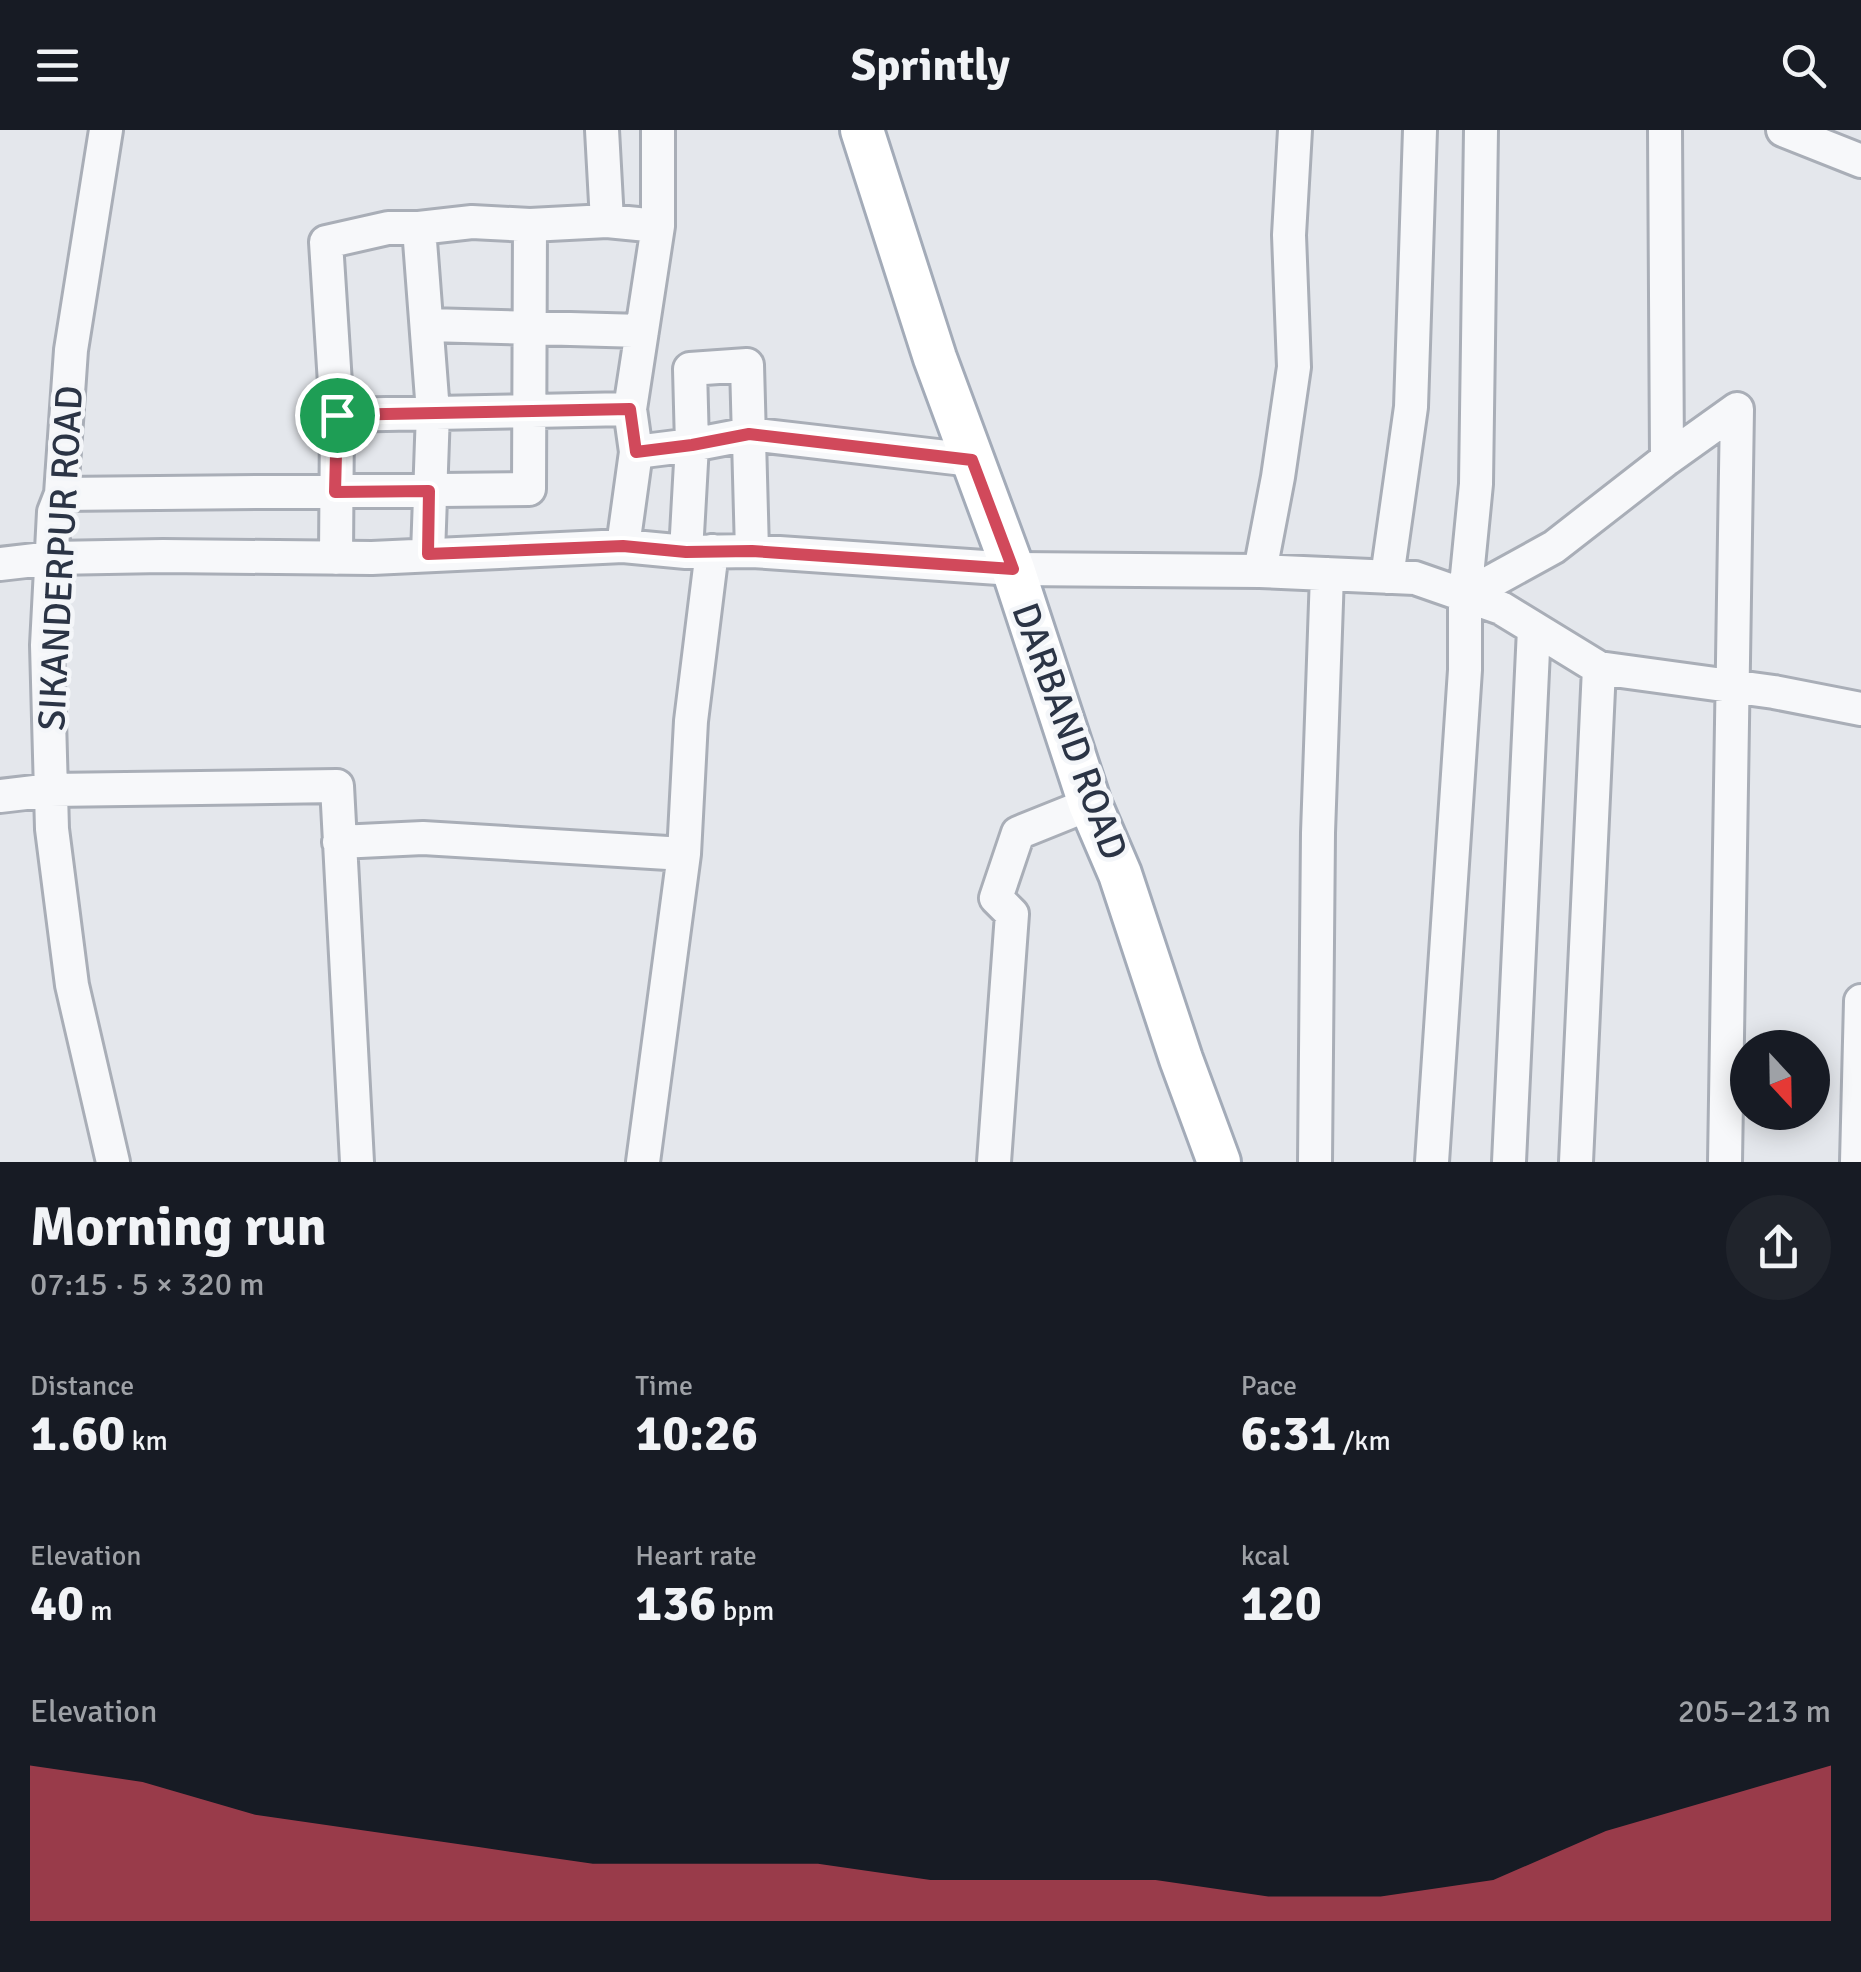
<!DOCTYPE html>
<html lang="en">
<head>
<meta charset="utf-8">
<style>
	:root { --surface:#171b24; --page:#20242c; --text:#f1f3f6; --muted:#9ea1a6; --accent:#d1495b }
	body { margin:0; font-family:Signika,sans-serif; background:var(--page); color:var(--text); height:100vh; display:flex; flex-direction:column; font-size:38px; white-space:nowrap }
	* { box-sizing:border-box; margin:0 }
	p { font-size:32px; color:var(--muted) }
	.icon { flex:none; width:55px; height:55px; fill:none; stroke:currentColor; stroke-width:2; stroke-linecap:round; stroke-linejoin:round }
	.map { position:relative; height:1032px; overflow:hidden }
	.details { display:flex; flex-direction:column; background:var(--surface); flex:1 }
	.details>* { flex:none }
	.needle { width:65px; rotate:158deg }
	.controls { position:absolute; left:1730px; top:900px; display:grid; gap:20px }
	.controls a { display:grid; place-items:center; width:100px; height:100px; border-radius:50%; background:var(--surface); box-shadow:0 5px 25px #0003; font-size:50px }
	.pin { position:absolute; display:grid; place-items:center; width:85px; height:85px; color:#fff; margin:-42px; border:5px solid #fff; border-radius:50%; box-shadow:0 2px 10px #0007 }
	.round { display:grid; place-items:center; flex:none; width:105px; height:105px; border-radius:52px; background:var(--page) }
	.overview { display:flex; align-items:center; justify-content:space-between; height:170px; padding:0 30px }
	h1 { font-size:55px; font-weight:800; line-height:75px }
	.figures { display:grid; grid-template-columns:repeat(3,1fr); gap:15px; height:170px; padding:10px 30px }
	.figures div { display:grid; align-content:center }
	.figures b { font-size:50px; font-weight:800 }
	.figures small { font-size:28px; font-weight:400 }
	.figures p { font-size:28px }
	.chart { height:280px; padding:20px 30px }
	.chart p { display:flex; justify-content:space-between }
	.chart svg { width:100%; height:180px; margin-top:10px; fill:var(--accent); opacity:.7 }
	header { display:flex; justify-content:space-between; align-items:center; height:130px; padding:0 30px; background:var(--surface); font-size:45px; font-weight:800 }
	.map>svg:first-child { display:block }
	.lines { fill:none; stroke-linecap:round; stroke-linejoin:round }
	.minor-casing { stroke:#a9aeb7; stroke-width:38 }
	.major-casing { stroke:#a3abb8; stroke-width:48 }
	.minor { stroke:#f7f8fa; stroke-width:32 }
	.major { stroke:#fff; stroke-width:42 }
	.route-casing { stroke:#fff; stroke-width:20 }
	.route { stroke:#d1495b; stroke-width:12 }
	.labels { text-anchor:middle; stroke-width:9; stroke-linejoin:round; paint-order:stroke }
	.street-label { font-size:38px; fill:#2b3445; stroke:#f4f6f9 }
</style>
</head>
<body>
<header><svg class="icon" aria-label="menu" viewBox="0 0 24 24"><path d="M4 6h16M4 12h16M4 18h16"/></svg>Sprintly<svg class="icon" aria-label="search" viewBox="0 0 24 24"><circle cx="10" cy="10" r="6"/><path d="M15 15l6 6"/></svg></header>
<div class="map">
<svg width="1861" height="1032" viewBox="0 0 1861 1032">
	<rect width="100%" height="100%" fill="#e4e7ec"/>
	<g class="lines">
		<!-- minor casing -->
		<g class="minor-casing">
			<path id="minor" d="M 106,0 L 71,220 L 61,364 L 54,382 L 47,515 L 52,699 L 72,855 L 113,1032
				M 602,0 L 607,91
				M 1665,0 L 1667,329
				M 1783,0 L 1861,31
				M 419,98 L 433,282 L 428,424
				M 428,195 L 642,201
				M 337,285 L 630,279
				M 636,322 L 692,315 L 749,304 L 972,330
				M 61,364 L 529,359 L 530,95
				M 623,416 L 636,322 L 630,279 L 658,96 L 658,0
				M 686,422 L 692,315 L 690,239 L 747,235 L 752,421
				M 336,428 L 337,285 L 326,112 L 388,98 L 419,98 L 472,92 L 530,95 L 607,91 L 658,96
				M 0,434 L 52,428 L 163,426 L 372,428 L 623,416 L 686,422 L 752,421 L 1013,439 L 1260,441 L 1415,448 L 1501,478 L 1599,538 L 1774,562 L 1861,579
				M 1260,441 L 1278,347 L 1294,237 L 1289,105 L 1295,0
				M 1387,447 L 1411,277 L 1420,0
				M 1465,466 L 1476,354 L 1481,0
				M 0,666 L 51,660 L 337,656 L 357,1032
				M 339,712 L 423,708 L 684,724
				M 643,1032 L 684,724 L 691,591 L 712,421
				M 994,1032 L 1012,784 L 996,768 L 1018,703 L 1090,674
				M 1315,1032 L 1318,703 L 1327,444
				M 1432,1032 L 1465,540 L 1465,466 L 1554,417 L 1667,329 L 1737,279 L 1725,1032
				M 1509,1032 L 1534,499
				M 1576,1032 L 1599,538
				M 1857,1032 L 1861,871"/>
		</g>
		<!-- major casing -->
		<g class="major-casing">
			<path id="major" d="M 862,0 L 935,228 L 1013,439 L 1090,674 L 1120,744 L 1181,929 L 1219,1032"/>
		</g>
		<!-- minor -->
		<use href="#minor" class="minor"/>
		<!-- major -->
		<use href="#major" class="major"/>
	</g>
	<g class="lines">
		<!-- route casing -->
		<g class="route-casing">
			<path id="route" d="M 630,279 L 636,322 L 692,315 L 749,304 L 972,330 L 1013,439 L 752,421 L 686,422 L 623,416 L 428,424 L 429,361 L 335,362 L 337,285 Z"/>
		</g>
		<!-- route -->
		<use href="#route" class="route"/>
	</g>
	<g class="labels">
		<!-- street labels -->
		<g class="street-label">
			<text transform="translate(60 428) rotate(-87)" y="13">SIKANDERPUR ROAD</text>
			<text transform="translate(1070 601) rotate(70)" y="13">DARBAND ROAD</text>
		</g>
	</g>
</svg>
<div class="controls">
<a><svg class="needle" viewBox="-14 -14 28 28"><path d="M0-13l5 13h-10z" fill="#e53935"/><path d="M0 13l5-13h-10z" fill="#9ea1a6"/></svg></a>
</div>
<div class="pin" style="left:337px;top:285px;background:#1e9e55"><svg class="icon" aria-label="arrive" viewBox="0 0 24 24"><path d="M6 21V4h12l-3 4 3 4H6"/></svg></div>
</div>
<section class="details">
<div class="overview"><div><h1>Morning run</h1><p>07:15 · 5 × 320 m</p></div><a class="round"><svg class="icon" aria-label="share" viewBox="0 0 24 24"><path d="M12 15V3M7 8l5-5 5 5M5 13v7h14v-7"/></svg></a></div>
<div class="figures">
<div><p>Distance</p><b>1.60<small> km</small></b></div>
<div><p>Time</p><b>10:26</b></div>
<div><p>Pace</p><b>6:31<small> /km</small></b></div>
</div>
<div class="figures">
<div><p>Elevation</p><b>40<small> m</small></b></div>
<div><p>Heart rate</p><b>136<small> bpm</small></b></div>
<div><p>kcal</p><b>120</b></div>
</div>
<div class="chart"><p><span>Elevation</span>205–213 m</p>
<svg viewBox="0 0 160 44" preserveAspectRatio="none"><path d="M0 44V6L10 10L20 18L30 22L40 26L50 30L60 30L70 30L80 34L90 34L100 34L110 38L120 38L130 34L140 22L150 14L160 6V44z"/></svg>
</div>
</section>
</body>
</html>
